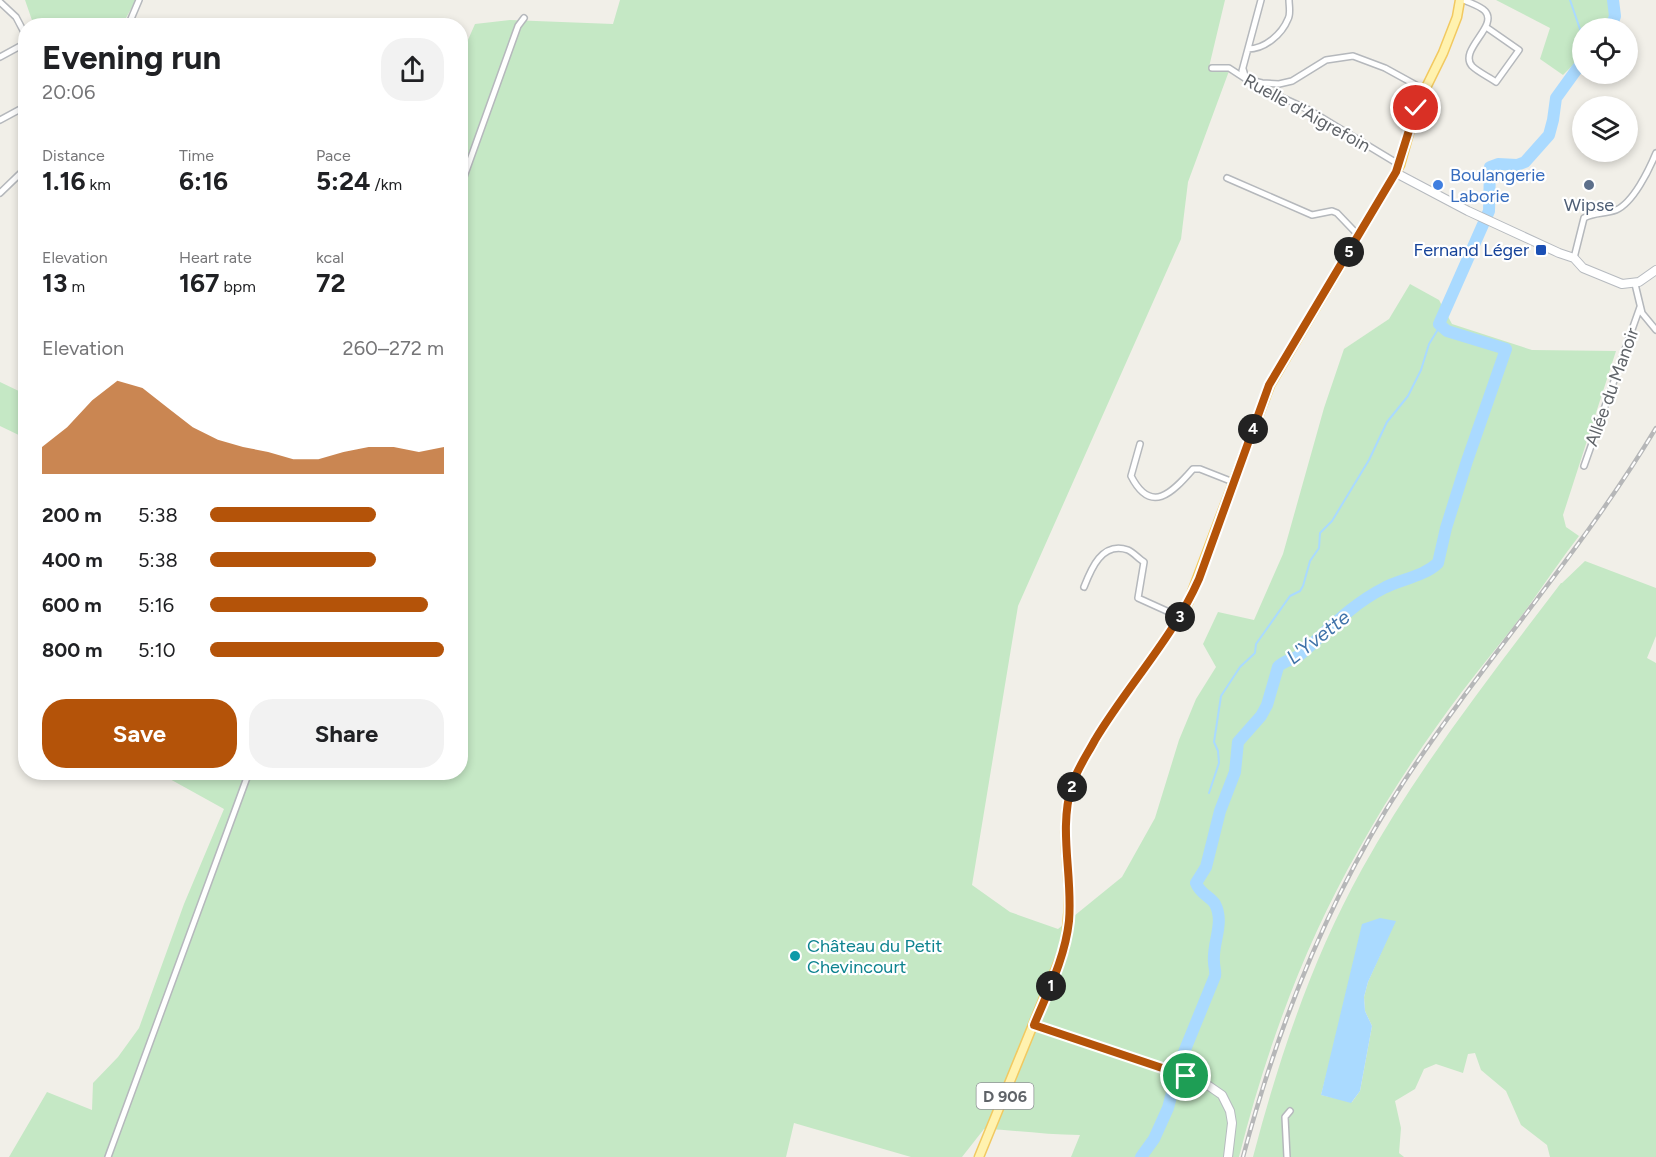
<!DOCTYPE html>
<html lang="en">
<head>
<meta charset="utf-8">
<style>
	:root { --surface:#fff; --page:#f2f2f2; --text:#202124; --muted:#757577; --accent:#b45309 }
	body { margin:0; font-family:Figtree,sans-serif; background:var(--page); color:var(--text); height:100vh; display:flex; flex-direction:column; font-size:22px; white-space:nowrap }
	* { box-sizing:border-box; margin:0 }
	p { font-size:20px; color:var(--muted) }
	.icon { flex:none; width:33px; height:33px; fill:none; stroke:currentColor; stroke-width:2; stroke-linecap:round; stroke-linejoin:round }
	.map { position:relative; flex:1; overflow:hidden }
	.side { position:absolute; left:18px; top:18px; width:450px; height:762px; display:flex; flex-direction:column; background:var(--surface); border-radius:24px; box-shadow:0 3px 9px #0003 }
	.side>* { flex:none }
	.tools { position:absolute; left:1572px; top:18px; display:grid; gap:12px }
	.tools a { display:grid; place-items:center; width:66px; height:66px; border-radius:50%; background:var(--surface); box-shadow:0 3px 9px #0003; font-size:30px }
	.pin { position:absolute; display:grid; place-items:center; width:51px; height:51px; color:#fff; margin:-26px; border:3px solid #fff; border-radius:50%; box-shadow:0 2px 6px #0007 }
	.km { position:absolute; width:30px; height:30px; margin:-15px; border-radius:50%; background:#222; color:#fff; font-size:16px; line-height:30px; text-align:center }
	.round { display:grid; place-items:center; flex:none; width:63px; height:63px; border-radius:24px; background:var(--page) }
	.head { display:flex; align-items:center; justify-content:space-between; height:102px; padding:0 24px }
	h1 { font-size:33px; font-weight:700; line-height:45px }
	.figures { display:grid; grid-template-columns:repeat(3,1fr); gap:9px; height:102px; padding:6px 24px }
	.figures div { display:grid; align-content:center }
	.figures b { font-size:26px; font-weight:700 }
	.figures small { font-size:16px; font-weight:400 }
	.figures p { font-size:16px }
	.chart { height:168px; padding:12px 24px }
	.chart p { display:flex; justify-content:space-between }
	.chart svg { width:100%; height:108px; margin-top:6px; fill:var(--accent); opacity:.7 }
	.cta { display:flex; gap:12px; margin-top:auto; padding:12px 24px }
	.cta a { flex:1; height:69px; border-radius:24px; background:var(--accent); color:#fff; font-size:24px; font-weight:700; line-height:69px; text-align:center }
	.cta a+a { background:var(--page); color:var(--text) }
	ul { padding:0 24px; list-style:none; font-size:20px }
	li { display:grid; grid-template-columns:96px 72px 1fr; align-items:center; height:45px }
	li i { height:15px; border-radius:8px; background:var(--accent) }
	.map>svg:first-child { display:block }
	.green { fill:#c5e8c5; fill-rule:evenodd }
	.water { fill:#aadaff }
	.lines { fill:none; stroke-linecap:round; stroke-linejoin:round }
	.stream { stroke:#aadaff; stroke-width:2 }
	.river { stroke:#aadaff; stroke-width:12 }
	.street-casing { stroke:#b5b8bc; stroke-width:8 }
	.secondary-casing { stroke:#b6babf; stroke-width:10 }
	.primary-casing { stroke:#f2c960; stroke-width:11 }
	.street { stroke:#fff; stroke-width:5 }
	.secondary { stroke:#fff; stroke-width:8 }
	.primary { stroke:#fff2af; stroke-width:8 }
	.rail-casing { stroke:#b6b7b8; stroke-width:4.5 }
	.rail { stroke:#fff; stroke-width:2; stroke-dasharray:7; stroke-linecap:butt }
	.route-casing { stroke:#fff; stroke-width:12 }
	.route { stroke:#b45309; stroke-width:8 }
	.shop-dot { fill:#3f7fe0; stroke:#fff; stroke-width:2 }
	.service-dot { fill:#5c6f8a; stroke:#fff; stroke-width:2 }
	.transit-dot { fill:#1a4fb4; stroke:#fff; stroke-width:2 }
	.culture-dot { fill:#0f9aa8; stroke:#fff; stroke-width:2 }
	.labels { text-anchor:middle; stroke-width:4.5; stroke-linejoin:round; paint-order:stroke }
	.shield { fill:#fff; stroke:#8f9295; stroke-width:1.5 }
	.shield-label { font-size:16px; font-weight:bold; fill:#5f6368 }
	.street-label { font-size:18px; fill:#5f6368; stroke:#fff }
	.shop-label { font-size:18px; fill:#366cbe; stroke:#fff; text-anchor:start }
	.service-label { font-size:18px; fill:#4e5e75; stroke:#fff }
	.transit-label { font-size:18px; fill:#164399; stroke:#fff; text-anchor:end }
	.culture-label { font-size:18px; fill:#0d838f; stroke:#fff; text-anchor:start }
	.water-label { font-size:20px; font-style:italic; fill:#4174aa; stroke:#fff }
</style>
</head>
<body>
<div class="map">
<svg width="1656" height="1157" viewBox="0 0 1656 1157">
	<rect width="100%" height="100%" fill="#f1efe8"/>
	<!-- green -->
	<path class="green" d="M 25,0 L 136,0 L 122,25 L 34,26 Z
		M 620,0 L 1225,0 L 1209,67 L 1229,71 L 1188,182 L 1181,239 L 1018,606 L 972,885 L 1010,912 L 1058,929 L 1122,877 L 1155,818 L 1179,740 L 1196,699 L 1216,667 L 1203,644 L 1218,612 L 1254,620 L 1283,554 L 1324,408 L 1344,349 L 1389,319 L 1410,284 L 1439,300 L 1452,324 L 1532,350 L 1616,351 L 1563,515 L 1566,527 L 1579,536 C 1561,559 1545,583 1528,607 C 1507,636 1483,664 1461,693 C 1424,742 1389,795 1359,849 C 1304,945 1266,1050 1239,1157 L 1071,1157 L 1080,1135 C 1048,1135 1016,1130 984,1129 L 962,1157 L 911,1157 L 794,1123 L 786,1157 L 9,1157 L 47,1092 L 92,1110 L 93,1083 L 118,1057 L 139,1028 L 184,904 L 224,809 L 168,778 L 171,773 L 460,772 L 460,58 L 475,24 L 510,20 L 613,24 Z
		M 1496,0 L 1613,0 L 1606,28 L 1582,28 L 1582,56 L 1563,75 L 1540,59 L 1550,28 Z
		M 0,382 L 25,394 L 25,438 L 0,426 Z
		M 1585,561 L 1656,588 L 1656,636 L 1647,658 L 1656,663 L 1656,1157 L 1550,1157 L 1547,1145 L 1521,1125 L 1506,1091 L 1481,1070 L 1475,1053 L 1468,1054 L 1463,1073 L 1436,1064 L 1424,1069 L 1415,1089 L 1395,1101 L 1401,1128 L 1399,1153 L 1404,1157 L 1253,1157 C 1279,1058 1312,959 1362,869 C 1418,768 1491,675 1561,583 L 1562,583 ZM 1395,921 L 1368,982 L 1364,997 L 1365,1011 L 1372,1026 L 1360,1091 L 1352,1102 L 1321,1095 L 1332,1054 Z"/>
	<!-- water -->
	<path class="water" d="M 1380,918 L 1396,921 L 1368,982 L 1364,997 L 1365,1011 L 1372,1026 L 1360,1091 L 1351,1103 L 1321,1095 L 1362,924 Z"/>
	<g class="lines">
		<!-- stream -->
		<path class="stream" d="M 1570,0 L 1581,32 L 1582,51
			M 1209,793 L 1219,763 L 1218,751 L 1214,742 L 1221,696 L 1240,667 L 1255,653 L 1256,644 L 1290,596 L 1300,591 L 1303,586 L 1310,561 L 1319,548 L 1320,533 L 1332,521 L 1369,460 L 1387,422 L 1408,396 L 1421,370 L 1429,344 L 1437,331 L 1439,324"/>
		<!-- river -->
		<path class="river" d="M 1611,28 L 1615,16 L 1613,0
			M 1141,1157 L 1154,1139 L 1168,1108 L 1180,1062 L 1215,976 C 1216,970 1214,968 1214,962 C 1212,943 1225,923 1215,904 C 1210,896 1200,894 1196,883 L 1206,867 L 1220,811 L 1235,772 L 1238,742 L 1261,716 L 1267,705 L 1278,667 C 1284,660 1294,660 1301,654 C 1328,630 1352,604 1384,588 C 1401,579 1423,577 1438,563 L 1446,528 L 1467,461 L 1506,349 L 1447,331 L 1439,324 L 1489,211 L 1490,167 L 1498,164 L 1517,165 L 1525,162 L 1549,135 L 1553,120 L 1556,98 L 1582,62"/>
		<!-- street casing -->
		<g class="street-casing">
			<path id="street" d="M 1464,0 C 1470,3 1480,6 1485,11 C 1499,26 1458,50 1472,66 C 1478,72 1489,77 1496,82 L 1519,50 L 1486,27
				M 0,2 L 16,17 L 26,36
				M 128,26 L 139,0
				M 1248,49 C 1265,49 1282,34 1288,19 C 1291,14 1289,6 1289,0
				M 0,57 L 24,44 L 26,41
				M 1212,68 L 1229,68 L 1255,85 L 1309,110 L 1400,165
				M 1243,69 L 1246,79 L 1262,83 L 1279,84 L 1292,81 L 1326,60 L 1353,56 L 1385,68 L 1425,90
				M 1242,71 L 1261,0
				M 0,120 L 26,106
				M 1227,178 L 1312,215 L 1332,211 L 1337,213 L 1359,236
				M 460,188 L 518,26 L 524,18
				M 0,193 L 26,168
				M 1574,258 L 1584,218 C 1594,212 1605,214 1616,210 C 1633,203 1649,170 1656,153
				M 1635,284 L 1642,313 L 1656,330
				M 1140,444 L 1131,476 C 1151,515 1172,493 1193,469 L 1200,469 L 1233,482
				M 1584,466 L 1640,307
				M 1084,587 C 1091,569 1102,541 1128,550 C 1133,552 1139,559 1144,562 L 1138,598 L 1180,617
				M 108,1157 L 249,772
				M 1287,1157 L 1285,1117 L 1290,1111"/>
		</g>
		<!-- secondary casing -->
		<g class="secondary-casing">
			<path id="secondary" d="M 1396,173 L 1468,211 L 1559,253 L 1574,258 L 1583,268 L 1622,284 L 1639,282 L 1656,270
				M 1034,1025 L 1168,1070 L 1209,1086 L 1222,1095 L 1230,1111 L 1232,1123 L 1228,1157"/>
		</g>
		<!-- primary casing -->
		<g class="primary-casing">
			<path id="primary" d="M 979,1157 L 1064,949 C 1067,932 1069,916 1069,899 C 1069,865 1061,832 1069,798 C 1073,778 1083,761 1093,744 C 1122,695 1159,651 1188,603 L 1270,385 L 1400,165 L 1416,108 L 1443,53 L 1457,17 L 1460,0"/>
		</g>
		<!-- street -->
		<use href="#street" class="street"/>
		<!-- secondary -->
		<use href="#secondary" class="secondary"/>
		<!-- primary -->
		<use href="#primary" class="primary"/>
		<!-- rail casing -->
		<g class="rail-casing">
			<path id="rail" d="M 1243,1157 C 1278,1025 1328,898 1403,783 C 1483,661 1581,553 1656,428"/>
		</g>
		<!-- rail -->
		<use href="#rail" class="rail"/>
	</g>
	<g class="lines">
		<!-- route casing -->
		<g class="route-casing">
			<path id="route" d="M 1186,1076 L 1034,1025 C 1048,991 1065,958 1069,921 C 1073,875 1058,830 1072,785 C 1077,769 1087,755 1095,740 C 1128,685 1173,638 1199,579 L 1269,385 L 1396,172 L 1416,108"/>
		</g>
		<!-- route -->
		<use href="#route" class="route"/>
	</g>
	<!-- markers -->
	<circle class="shop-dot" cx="1438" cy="185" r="6"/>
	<circle class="service-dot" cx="1589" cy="185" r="6"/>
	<rect class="transit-dot" x="1535" y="244" width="12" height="12" rx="3"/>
	<circle class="culture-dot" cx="795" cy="956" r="6"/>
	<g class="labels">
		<!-- shield labels -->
		<rect class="shield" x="976.5" y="1083" width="57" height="26" rx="4.5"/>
		<g class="shield-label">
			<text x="1005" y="1102">D 906</text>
		</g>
		<!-- street labels -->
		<g class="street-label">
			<text transform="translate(1307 113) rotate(29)" y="6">Ruelle d'Aigrefoin</text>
			<text transform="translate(1612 387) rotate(-70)" y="6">Allée du Manoir</text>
		</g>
		<!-- shop labels -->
		<g class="shop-label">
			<text x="1450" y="181">Boulangerie<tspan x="1450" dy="21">Laborie</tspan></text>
		</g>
		<!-- service labels -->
		<g class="service-label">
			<text x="1589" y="211">Wipse</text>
		</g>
		<!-- transit labels -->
		<g class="transit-label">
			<text x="1529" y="256">Fernand Léger</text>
		</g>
		<!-- culture labels -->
		<g class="culture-label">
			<text x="807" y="952">Château du Petit<tspan x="807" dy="21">Chevincourt</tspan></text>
		</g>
		<!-- water labels -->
		<g class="water-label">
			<text transform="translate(1318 637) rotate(-38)" y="7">L'Yvette</text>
		</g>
	</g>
</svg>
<div class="tools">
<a><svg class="icon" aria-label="locate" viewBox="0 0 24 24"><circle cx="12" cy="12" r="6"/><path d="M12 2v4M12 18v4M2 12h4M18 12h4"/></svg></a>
<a><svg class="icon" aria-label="layers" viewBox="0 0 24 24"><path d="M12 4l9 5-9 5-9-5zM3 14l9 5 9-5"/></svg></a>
</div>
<div class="pin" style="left:1186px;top:1076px;background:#1e9e55"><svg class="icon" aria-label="arrive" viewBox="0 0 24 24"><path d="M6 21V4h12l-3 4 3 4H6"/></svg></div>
<div class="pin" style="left:1416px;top:108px;background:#d93025"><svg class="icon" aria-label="check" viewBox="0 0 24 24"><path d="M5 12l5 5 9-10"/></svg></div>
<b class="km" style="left:1051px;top:986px">1</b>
<b class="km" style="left:1072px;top:787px">2</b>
<b class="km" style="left:1180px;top:617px">3</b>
<b class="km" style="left:1253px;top:429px">4</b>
<b class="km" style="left:1349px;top:252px">5</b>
<section class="side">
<div class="head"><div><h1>Evening run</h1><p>20:06</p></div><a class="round"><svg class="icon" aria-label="share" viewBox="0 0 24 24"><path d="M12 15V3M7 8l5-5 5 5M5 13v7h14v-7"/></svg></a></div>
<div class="figures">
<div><p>Distance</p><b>1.16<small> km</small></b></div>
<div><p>Time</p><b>6:16</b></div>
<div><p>Pace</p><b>5:24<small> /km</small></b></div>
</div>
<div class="figures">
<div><p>Elevation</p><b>13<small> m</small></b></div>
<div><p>Heart rate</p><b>167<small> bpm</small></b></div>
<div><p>kcal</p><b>72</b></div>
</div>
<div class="chart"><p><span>Elevation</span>260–272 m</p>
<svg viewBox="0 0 160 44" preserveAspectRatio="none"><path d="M0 44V33L10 25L20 14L30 6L40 9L50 17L60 25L70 30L80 33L90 35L100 38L110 38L120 35L130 33L140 33L150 35L160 33V44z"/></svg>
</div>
<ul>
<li><b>200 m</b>5:38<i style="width:71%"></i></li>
<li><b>400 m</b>5:38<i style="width:71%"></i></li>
<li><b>600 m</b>5:16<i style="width:93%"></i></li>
<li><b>800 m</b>5:10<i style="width:100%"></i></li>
</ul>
<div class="cta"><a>Save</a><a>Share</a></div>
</section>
</div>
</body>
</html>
